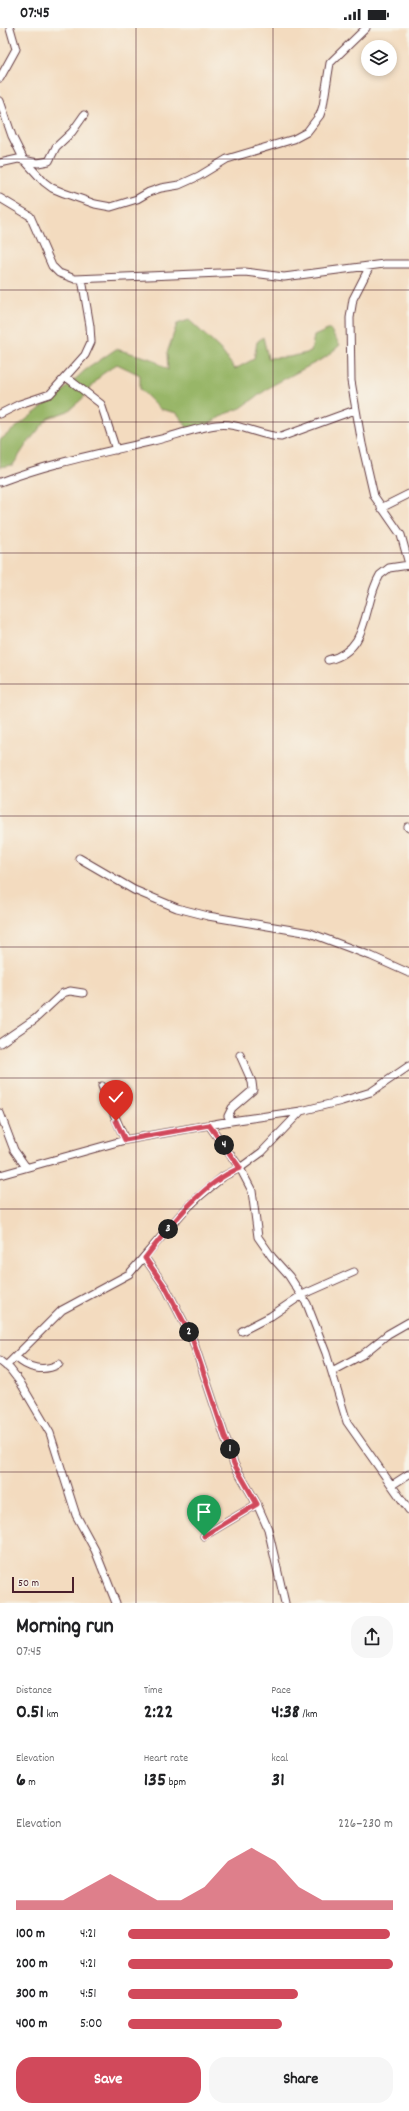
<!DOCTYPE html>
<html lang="en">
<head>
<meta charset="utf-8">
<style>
	:root { --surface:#fff; --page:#f6f6f6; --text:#202124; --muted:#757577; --accent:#d1495b }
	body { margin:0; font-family:Dekko,sans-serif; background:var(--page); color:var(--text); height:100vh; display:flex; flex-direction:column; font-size:15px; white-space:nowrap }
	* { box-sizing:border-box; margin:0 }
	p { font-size:13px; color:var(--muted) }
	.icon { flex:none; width:22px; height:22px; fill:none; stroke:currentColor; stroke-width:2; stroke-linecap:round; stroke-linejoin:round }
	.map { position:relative; height:1575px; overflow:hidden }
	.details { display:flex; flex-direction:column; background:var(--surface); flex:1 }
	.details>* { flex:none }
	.controls { position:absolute; left:361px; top:12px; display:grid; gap:8px }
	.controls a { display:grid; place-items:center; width:36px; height:36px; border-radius:50%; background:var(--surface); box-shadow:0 2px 6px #0003; font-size:20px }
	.scale { position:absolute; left:12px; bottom:10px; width:62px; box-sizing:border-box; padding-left:4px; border:2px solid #4a1f2b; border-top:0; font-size:11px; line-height:14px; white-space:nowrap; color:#4a1f2b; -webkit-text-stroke:3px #f7f3e8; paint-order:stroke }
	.pin { position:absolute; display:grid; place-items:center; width:34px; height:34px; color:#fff; margin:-41px -17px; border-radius:50% 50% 50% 0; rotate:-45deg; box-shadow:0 0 4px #0007 }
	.pin .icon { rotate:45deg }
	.km { position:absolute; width:20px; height:20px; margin:-10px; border-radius:50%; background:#222; color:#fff; font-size:11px; line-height:20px; text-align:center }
	.round { display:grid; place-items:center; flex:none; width:42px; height:42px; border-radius:16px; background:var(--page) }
	.head { display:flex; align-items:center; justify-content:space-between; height:68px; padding:0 16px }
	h1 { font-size:22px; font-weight:700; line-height:30px }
	.figures { display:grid; grid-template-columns:repeat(3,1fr); gap:6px; height:68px; padding:4px 16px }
	.figures div { display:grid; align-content:center }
	.figures b { font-size:20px; font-weight:700 }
	.figures small { font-size:11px; font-weight:400 }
	.figures p { font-size:11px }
	.chart { height:112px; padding:8px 16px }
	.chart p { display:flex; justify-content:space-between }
	.chart svg { width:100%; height:72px; margin-top:4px; fill:var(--accent); opacity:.7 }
	.cta { display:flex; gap:8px; margin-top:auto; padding:8px 16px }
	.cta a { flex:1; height:46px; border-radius:16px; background:var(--accent); color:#fff; font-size:16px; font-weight:700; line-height:46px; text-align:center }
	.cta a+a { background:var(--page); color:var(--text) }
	ul { padding:0 16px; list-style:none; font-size:13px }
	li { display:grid; grid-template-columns:64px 48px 1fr; align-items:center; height:30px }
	li i { height:10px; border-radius:5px; background:var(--accent) }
	.status { display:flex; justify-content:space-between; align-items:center; height:28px; padding:0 20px; background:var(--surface); direction:ltr }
	.status svg { height:11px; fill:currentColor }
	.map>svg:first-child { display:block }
	.forest { fill:#98b668; stroke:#716a4a }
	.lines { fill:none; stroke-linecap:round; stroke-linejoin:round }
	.street-casing { stroke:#633b41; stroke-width:9 }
	.street { stroke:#fff; stroke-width:7 }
	.route-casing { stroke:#fff; stroke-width:8 }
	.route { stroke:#d1495b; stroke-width:5 }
	.grid { fill:none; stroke:#4a1f2b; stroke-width:1; stroke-opacity:0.55 }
</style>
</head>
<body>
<div class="status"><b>07:45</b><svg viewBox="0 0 49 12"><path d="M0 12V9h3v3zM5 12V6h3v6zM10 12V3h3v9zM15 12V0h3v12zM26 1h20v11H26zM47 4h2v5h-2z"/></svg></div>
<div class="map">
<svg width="409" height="1575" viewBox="0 0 409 1575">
	<rect width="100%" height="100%" fill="#f7f3e8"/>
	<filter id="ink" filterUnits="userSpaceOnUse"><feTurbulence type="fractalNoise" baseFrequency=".025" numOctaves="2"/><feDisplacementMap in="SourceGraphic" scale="8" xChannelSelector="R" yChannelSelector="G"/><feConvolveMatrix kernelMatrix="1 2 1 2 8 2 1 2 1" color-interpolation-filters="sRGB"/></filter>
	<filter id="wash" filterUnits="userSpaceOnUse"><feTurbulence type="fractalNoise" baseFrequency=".012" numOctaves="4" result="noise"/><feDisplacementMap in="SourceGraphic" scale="16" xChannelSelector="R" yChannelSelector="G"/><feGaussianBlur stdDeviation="0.9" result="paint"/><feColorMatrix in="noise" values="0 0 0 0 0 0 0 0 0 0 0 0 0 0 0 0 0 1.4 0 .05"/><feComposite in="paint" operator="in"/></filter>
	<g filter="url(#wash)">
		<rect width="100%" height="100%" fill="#f3dbbf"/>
		<!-- forest -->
		<path class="forest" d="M 189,292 L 220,321 L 235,341 L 254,331 L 257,314 L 263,309 L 268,330 L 289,329 L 311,324 L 314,308 L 330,301 L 340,317 L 326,329 L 273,357 L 241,380 L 225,386 L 204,399 L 189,402 L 177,385 L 160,381 L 140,361 L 140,347 L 117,336 L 101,347 L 82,371 L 68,383 L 48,390 L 26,417 L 13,437 L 0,439 L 0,412 L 64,362 L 84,343 L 116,321 L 152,331 L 168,342 L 167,325 L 177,296 Z"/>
	</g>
	<g filter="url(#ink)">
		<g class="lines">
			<!-- street casing -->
			<g class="street-casing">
				<path id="street" d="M 0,50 L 16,21 L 10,0
					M 0,73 L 12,108 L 24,132 L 44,154 L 52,160 L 64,165 L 95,176 L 111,179 L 137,171 L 149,164 L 161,160 L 179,157 L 199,148 L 227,131 L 294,111 L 307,104 L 320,87 L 323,78 L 330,35 L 366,0
					M 0,135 L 18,131 L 38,135 L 49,133 L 56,119 L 72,104 L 84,87
					M 0,170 L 30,188 L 52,238 L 59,245 L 75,251 L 245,244 L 284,249 L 384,236 L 409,236
					M 370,238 L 353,271 L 350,290 L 351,353 L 362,416 L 374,468 L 401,507 L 409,536
					M 66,349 L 101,376 L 116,422
					M 0,386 L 20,376 L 50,366 L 85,327 L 91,314 L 90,298 L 82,251
					M 0,454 C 50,435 102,425 153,413 C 174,408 195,400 216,397 C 239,394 259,408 281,409 L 355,382
					M 381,480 L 409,466
					M 328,632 C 371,622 362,577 380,547 L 389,540 L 409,537
					M 408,799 L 409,800
					M 79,830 L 134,862 L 177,880 L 208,888 L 310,905 L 371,928 L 409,945
					M 0,1015 L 35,991 L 63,965 L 70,963 L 83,965
					M 102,1058 L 125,1112
					M 0,1085 L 14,1122 L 26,1139
					M 231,1093 L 228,1088 L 232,1080 L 253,1062 L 252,1054 L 240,1027
					M 209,1097 L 240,1140 L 252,1163 L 258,1209 L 272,1229 L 289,1248 L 307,1276 L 326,1325 L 347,1394 L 409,1482
					M 0,1147 L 125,1112 L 231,1093 L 301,1083 L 342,1073 L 371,1064 L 409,1038
					M 145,1230 L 166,1260 L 192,1310 L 234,1436 L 257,1476 L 268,1501 L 285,1575
					M 242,1303 L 271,1288 L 302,1267 L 354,1244
					M 16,1329 C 28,1341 44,1344 59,1336
					M 0,1333 L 10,1341 L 20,1354 L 50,1405 L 76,1487 L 95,1522 L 116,1575
					M 6,1338 L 62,1282 L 129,1246 L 183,1184 L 201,1167 L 224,1148 L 240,1140 L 262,1124 L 301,1083
					M 332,1343 L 362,1327 L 388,1306 L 409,1294
					M 392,1457 L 409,1446
					M 204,1508 L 257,1476"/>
			</g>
			<!-- street -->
			<use href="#street" class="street"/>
		</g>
	</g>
	<g class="lines" filter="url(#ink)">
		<!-- route casing -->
		<g class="route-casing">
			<path id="route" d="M 116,1093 L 125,1112 L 209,1097 L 240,1140 C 203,1154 169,1199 145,1230 L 166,1260 L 192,1310 L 234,1436 L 257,1476 L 204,1508"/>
		</g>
		<!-- route -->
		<use href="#route" class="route"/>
	</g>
	<!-- grid -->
	<path class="grid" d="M 136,0 L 136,1575M 273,0 L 273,1575M 0,131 L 409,131M 0,262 L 409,262M 0,394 L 409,394M 0,525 L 409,525M 0,656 L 409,656M 0,788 L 409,788M 0,919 L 409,919M 0,1050 L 409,1050M 0,1181 L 409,1181M 0,1312 L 409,1312M 0,1444 L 409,1444"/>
</svg>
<div class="controls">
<a><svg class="icon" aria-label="layers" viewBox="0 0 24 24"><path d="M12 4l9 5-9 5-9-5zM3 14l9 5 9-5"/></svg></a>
</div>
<div class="scale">50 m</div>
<div class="pin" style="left:204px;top:1508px;background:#1e9e55"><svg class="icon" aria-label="arrive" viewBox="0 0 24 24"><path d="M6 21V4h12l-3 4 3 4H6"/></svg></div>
<div class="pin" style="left:116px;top:1093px;background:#d93025"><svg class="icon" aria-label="check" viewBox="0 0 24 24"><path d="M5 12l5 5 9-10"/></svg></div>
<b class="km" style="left:230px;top:1421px">1</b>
<b class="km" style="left:189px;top:1304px">2</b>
<b class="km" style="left:168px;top:1201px">3</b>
<b class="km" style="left:224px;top:1117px">4</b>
</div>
<section class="details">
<div class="head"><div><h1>Morning run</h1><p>07:45</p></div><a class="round"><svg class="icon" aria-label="share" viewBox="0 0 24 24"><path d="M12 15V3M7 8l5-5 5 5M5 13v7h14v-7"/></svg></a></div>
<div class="figures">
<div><p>Distance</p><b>0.51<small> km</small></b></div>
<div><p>Time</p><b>2:22</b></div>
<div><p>Pace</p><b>4:38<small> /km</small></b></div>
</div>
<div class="figures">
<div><p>Elevation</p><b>6<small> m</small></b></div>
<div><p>Heart rate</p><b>135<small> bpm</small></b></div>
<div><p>kcal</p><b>31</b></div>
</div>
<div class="chart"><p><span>Elevation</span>226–230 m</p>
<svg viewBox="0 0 160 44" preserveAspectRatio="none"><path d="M0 44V38L10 38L20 38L30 30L40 22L50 30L60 38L70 38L80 30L90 14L100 6L110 14L120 30L130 38L140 38L150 38L160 38V44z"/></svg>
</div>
<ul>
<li><b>100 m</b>4:21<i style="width:99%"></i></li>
<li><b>200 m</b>4:21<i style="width:100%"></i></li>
<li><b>300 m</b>4:51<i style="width:64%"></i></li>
<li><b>400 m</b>5:00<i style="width:58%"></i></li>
</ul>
<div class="cta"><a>Save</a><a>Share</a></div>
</section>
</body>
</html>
